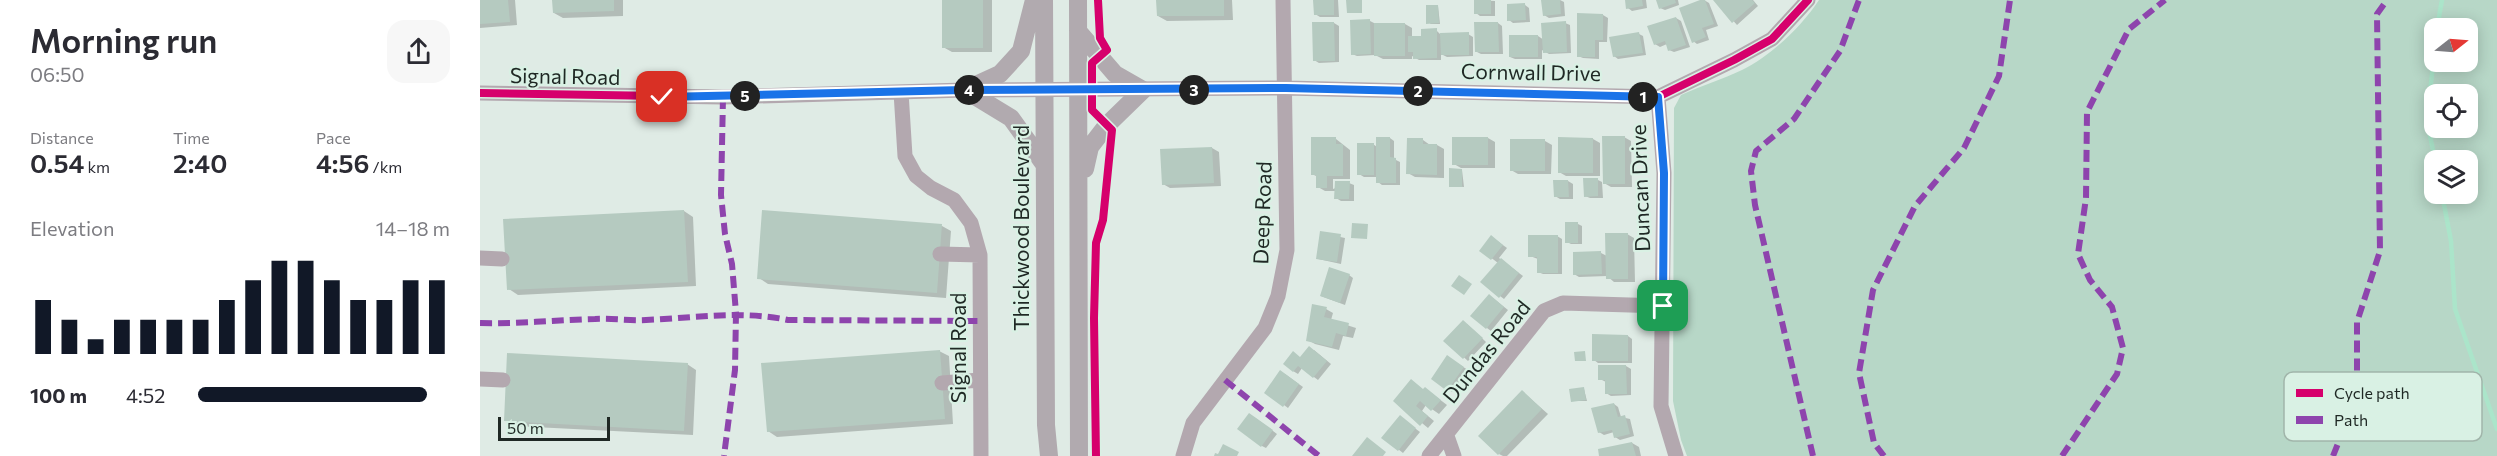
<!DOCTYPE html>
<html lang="en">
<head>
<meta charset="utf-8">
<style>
	:root { --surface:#fff; --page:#f7f7f7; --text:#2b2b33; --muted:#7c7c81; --accent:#111827 }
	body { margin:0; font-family:Commissioner,sans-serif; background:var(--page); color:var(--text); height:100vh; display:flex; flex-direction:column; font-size:22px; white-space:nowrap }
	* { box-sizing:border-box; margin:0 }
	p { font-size:20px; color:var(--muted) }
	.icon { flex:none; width:33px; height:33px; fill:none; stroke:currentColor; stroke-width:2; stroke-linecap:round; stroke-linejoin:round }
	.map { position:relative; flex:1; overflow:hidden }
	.panel { display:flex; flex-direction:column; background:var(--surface); width:480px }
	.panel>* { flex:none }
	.needle { width:39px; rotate:73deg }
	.fabs { position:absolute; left:1944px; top:18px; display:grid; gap:12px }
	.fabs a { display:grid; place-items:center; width:54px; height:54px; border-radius:12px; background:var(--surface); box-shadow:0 3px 15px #0003; font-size:30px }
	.scale { position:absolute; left:18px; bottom:15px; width:112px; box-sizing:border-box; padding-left:6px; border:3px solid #1f2824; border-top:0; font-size:16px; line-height:21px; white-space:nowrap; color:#1f2824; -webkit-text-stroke:4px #d9f1e4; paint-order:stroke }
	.pin { position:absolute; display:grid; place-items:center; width:51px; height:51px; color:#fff; margin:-26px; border-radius:12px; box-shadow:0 3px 9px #0006 }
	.km { position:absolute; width:30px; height:30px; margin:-15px; border-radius:50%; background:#222; color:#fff; font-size:16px; line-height:30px; text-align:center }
	.round { display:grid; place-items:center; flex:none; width:63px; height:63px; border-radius:18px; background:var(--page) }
	.head { display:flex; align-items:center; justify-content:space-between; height:102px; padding:0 30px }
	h1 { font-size:33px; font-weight:600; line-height:45px }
	.stats { display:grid; grid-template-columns:repeat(3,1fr); gap:9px; height:102px; padding:6px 30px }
	.stats div { display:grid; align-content:center }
	.stats b { font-size:26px; font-weight:600 }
	.stats small { font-size:16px; font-weight:400 }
	.stats p { font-size:16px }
	.chart { height:168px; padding:12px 30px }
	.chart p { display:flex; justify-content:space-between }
	.chart svg { width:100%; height:108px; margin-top:6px; stroke:var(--accent); stroke-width:6 }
	ul { padding:0 30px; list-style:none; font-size:20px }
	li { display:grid; grid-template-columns:96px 72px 1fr; align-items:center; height:45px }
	li i { height:15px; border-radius:8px; background:var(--accent) }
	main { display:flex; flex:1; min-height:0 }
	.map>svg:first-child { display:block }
	.green { fill:#b7d7c7; fill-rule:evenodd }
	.shadow { fill:#0003 }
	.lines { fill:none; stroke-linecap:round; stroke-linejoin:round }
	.stream { stroke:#abe5ca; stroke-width:4.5 }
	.building { fill:#b5cac0 }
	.minor { stroke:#b3a8af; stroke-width:15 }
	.major { stroke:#b1aaaf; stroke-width:18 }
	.quiet { stroke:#8e44ad; stroke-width:6; stroke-dasharray:12 6; stroke-linecap:butt }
	.cycleway-casing { stroke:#d9f1e4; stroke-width:11 }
	.cycleway { stroke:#d6006c; stroke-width:8 }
	.route-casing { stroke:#fff; stroke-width:12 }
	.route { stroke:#1a73e8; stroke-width:8 }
	.labels { text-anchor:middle; stroke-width:4.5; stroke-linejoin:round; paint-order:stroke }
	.street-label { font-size:21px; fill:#1f2824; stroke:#d9f1e4 }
	.key { fill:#d9f1e4; stroke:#a1b5aa; stroke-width:1.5 }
	.key-label { font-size:16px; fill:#1f2824 }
</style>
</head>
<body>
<main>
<section class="panel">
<div class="head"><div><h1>Morning run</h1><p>06:50</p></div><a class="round"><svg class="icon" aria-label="share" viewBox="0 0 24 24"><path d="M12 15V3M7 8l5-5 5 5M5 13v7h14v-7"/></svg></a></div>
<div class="stats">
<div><p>Distance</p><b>0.54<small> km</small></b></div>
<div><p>Time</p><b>2:40</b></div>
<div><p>Pace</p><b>4:56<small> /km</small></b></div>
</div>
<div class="chart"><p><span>Elevation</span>14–18 m</p>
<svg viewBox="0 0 160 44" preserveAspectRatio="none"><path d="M5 44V22M15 44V30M25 44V38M35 44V30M45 44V30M55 44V30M65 44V30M75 44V22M85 44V14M95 44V6M105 44V6M115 44V14M125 44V22M135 44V22M145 44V14M155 44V14"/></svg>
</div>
<ul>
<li><b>100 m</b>4:52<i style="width:91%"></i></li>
</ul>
</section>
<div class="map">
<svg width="2017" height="456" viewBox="0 0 2017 456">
	<rect width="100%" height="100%" fill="#dfebe5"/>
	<!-- green -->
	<path class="green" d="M 1339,0 L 2017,0 L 2017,456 L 1207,456 L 1201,440 L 1193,401 L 1194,108 L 1201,95 C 1221,86 1243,79 1262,70 C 1292,55 1321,27 1339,0 ZM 1954,28 L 1988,28 L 1988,62 L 1954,62 ZM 1954,94 L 1988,94 L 1988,128 L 1954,128 ZM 1954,160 L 1988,160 L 1988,194 L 1954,194 Z"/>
	<!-- shadow -->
	<path class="shadow" d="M 0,0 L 35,0 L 37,25 L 0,28 Z
		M 74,0 L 143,0 L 143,16 L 83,18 L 74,13 Z
		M 463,0 L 512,0 L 512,52 L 472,52 L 463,47 Z
		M 678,0 L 752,0 L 753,20 L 687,21 L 678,16 Z
		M 835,0 L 858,0 L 859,17 L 840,17 L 835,14 Z
		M 996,0 L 1015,1 L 1015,16 L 1000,16 L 996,13 Z
		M 1080,0 L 1084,2 L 1085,16 L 1069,18 L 1064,15 L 1063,1 Z
		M 1146,0 L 1166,0 L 1167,8 L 1152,11 L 1148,8 Z
		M 1178,0 L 1198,0 L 1199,5 L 1185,10 L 1180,8 Z
		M 1224,0 L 1229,3 L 1238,26 L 1226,30 L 1229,40 L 1217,44 L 1213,41 Z
		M 1235,0 L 1273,0 L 1278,6 L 1257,25 Z
		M 1045,5 L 1049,8 L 1050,22 L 1033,23 L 1029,20 Z
		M 958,6 L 960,24 L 950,24 Z
		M 1099,15 L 1123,15 L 1128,18 L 1127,42 L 1119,42 L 1119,59 L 1103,58 L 1098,56 Z
		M 1196,18 L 1201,21 L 1210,47 L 1194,52 L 1189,50 L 1187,44 L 1180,47 L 1175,44 Z
		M 890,21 L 894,23 L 925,24 L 932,28 L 932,37 L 943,37 L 956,30 L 961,35 L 988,34 L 993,37 L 993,56 L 967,57 L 961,54 L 961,60 L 939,60 L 932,56 L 932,59 L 903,59 L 895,55 L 877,56 L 872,54 Z
		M 854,23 L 859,26 L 859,62 L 839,63 L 834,60 Z
		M 1018,23 L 1022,26 L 1023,54 L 1001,54 L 997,52 Z
		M 1085,23 L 1090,25 L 1091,53 L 1069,54 L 1062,50 L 1062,59 L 1035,59 L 1030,57 L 1058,36 L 1064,40 Z
		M 1159,34 L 1163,36 L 1166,55 L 1138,59 L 1134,56 Z
		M 1144,137 L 1151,141 L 1152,187 L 1131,187 L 1124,183 Z
		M 910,138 L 914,141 L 914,159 L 920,162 L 920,185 L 902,185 L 898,182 L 898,177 L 884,177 L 879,174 L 893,144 L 897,147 Z
		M 1008,138 L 1015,142 L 1015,168 L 981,168 L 974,164 Z
		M 856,139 L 870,150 L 870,179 L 853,179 L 853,189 L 869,183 L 874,185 L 874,201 L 861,201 L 856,198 L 856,191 L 845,191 L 838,187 L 838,177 L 832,174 Z
		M 928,139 L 943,140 L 950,145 L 957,145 L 964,149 L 964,178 L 935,177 L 928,173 Z
		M 1113,139 L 1120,143 L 1120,176 L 1086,176 L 1079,172 Z
		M 1065,141 L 1072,145 L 1071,174 L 1038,174 L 1031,170 Z
		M 732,148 L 739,152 L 741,186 L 690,188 L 683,184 Z
		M 982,170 L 984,187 L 970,186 Z
		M 1118,180 L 1122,182 L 1123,198 L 1110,198 L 1105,196 Z
		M 1088,181 L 1093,184 L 1093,199 L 1080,199 L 1075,196 Z
		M 204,211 L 213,217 L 216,286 L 38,295 L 29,289 Z
		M 1098,224 L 1102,226 L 1102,244 L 1091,244 L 1087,242 Z
		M 462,226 L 471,231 L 466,298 L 288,284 L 279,278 Z
		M 842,233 L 865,238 L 861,264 L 838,259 Z
		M 1147,234 L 1154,238 L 1155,282 L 1134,282 L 1127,276 L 1099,277 L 1094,274 L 1121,253 L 1127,256 Z
		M 1077,236 L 1082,239 L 1082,274 L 1063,274 L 1058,272 L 1058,259 L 1050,256 Z
		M 1016,240 L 1027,248 L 1019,258 L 1043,276 L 1024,299 L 1020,296 L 1018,263 L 1001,250 Z
		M 869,275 L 873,278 L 865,305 L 841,296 Z
		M 1013,298 L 1028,310 L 1011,331 L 1007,328 Z
		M 846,309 L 853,313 L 851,320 L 876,328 L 873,338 L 863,336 L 859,350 L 835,344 L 828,340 Z
		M 987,324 L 1006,342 L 988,361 L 966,341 Z
		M 1148,336 L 1152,339 L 1152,363 L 1118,363 L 1114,360 Z
		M 834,350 L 851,364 L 838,380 L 822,368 L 818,374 L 813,371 L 821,358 Z
		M 459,351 L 469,356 L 473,424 L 297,437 L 288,431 Z
		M 972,360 L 988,370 L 972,392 L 953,379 Z
		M 207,364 L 216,370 L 213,435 L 34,426 L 25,420 Z
		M 1146,366 L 1151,369 L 1151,395 L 1131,396 L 1126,393 L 1126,382 L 1120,379 Z
		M 805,374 L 823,387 L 808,408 L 804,405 Z
		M 946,389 L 967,405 L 959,414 L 946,405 L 942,411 L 954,421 L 948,428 L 915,401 Z
		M 1104,389 L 1107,401 L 1092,401 Z
		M 1043,392 L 1068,414 L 1027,456 L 1023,456 L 1019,454 Z
		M 1134,404 L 1138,407 L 1141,417 L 1150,419 L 1154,436 L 1140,440 L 1135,437 L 1134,432 L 1124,435 L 1119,432 Z
		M 774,417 L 797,434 L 786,448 L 782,446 Z
		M 924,420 L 940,432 L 923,453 L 904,438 Z
		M 1152,443 L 1159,447 L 1161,456 L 1121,456 Z"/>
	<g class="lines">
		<!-- stream -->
		<path class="stream" d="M 1957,28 L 1962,0
			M 1954,55 L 1947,121 L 1955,160
			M 1962,194 L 1971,241 L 1975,309 L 2017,429"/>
	</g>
	<!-- building -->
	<path class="building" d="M 0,0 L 28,0 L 30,22 L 0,24 Z
		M 72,0 L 134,0 L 134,11 L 73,13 Z
		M 462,0 L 503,0 L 503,48 L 462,48 Z
		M 676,0 L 744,0 L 744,16 L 677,16 Z
		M 833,0 L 854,0 L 854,15 L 834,15 Z
		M 866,0 L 882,0 L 882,13 L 867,13 Z
		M 994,0 L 1011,0 L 1011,14 L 994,14 Z
		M 1061,0 L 1080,0 L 1081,14 L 1063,16 Z
		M 1145,0 L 1162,0 L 1163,6 L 1146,9 Z
		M 1176,0 L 1195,0 L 1196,3 L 1179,9 Z
		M 1220,0 L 1225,0 L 1234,24 L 1222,28 L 1226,37 L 1212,43 L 1199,8 Z
		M 1233,0 L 1272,0 L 1275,3 L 1252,23 Z
		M 1045,3 L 1046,20 L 1027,21 L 1027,4 Z
		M 946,5 L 958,5 L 959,23 L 946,24 Z
		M 1097,13 L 1123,14 L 1123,40 L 1115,40 L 1115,57 L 1097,57 Z
		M 1196,17 L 1206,45 L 1188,51 L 1185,41 L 1174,45 L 1167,26 Z
		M 890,19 L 891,54 L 871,55 L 870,20 Z
		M 1086,21 L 1087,52 L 1063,53 L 1061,23 Z
		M 832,22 L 854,22 L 855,61 L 833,61 Z
		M 994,22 L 1018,22 L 1019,52 L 995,52 Z
		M 894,23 L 925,23 L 925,56 L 894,56 Z
		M 957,28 L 957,58 L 933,59 L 933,52 L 928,52 L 928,36 L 941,36 L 941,29 Z
		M 989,32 L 989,55 L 961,55 L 960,33 Z
		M 1159,32 L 1163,53 L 1133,57 L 1129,37 Z
		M 1029,35 L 1058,35 L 1058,57 L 1029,57 Z
		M 1122,136 L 1145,136 L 1145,184 L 1123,184 Z
		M 831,137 L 856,137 L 856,144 L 863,144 L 863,176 L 847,176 L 847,188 L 836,188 L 836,175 L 831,175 Z
		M 896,137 L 910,137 L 910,157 L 916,158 L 916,183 L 896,183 Z
		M 972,137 L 1008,137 L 1008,165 L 972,165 Z
		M 1078,137 L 1113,138 L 1113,173 L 1078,173 Z
		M 927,138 L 943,138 L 943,144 L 957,144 L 957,175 L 926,174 Z
		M 1030,139 L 1065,139 L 1065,171 L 1030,171 Z
		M 877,143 L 894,143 L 894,175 L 877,175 Z
		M 732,147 L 734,183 L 682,185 L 680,149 Z
		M 969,168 L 982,169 L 982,187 L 969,187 Z
		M 1103,178 L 1118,178 L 1118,196 L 1104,197 Z
		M 1073,180 L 1088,180 L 1089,197 L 1074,197 Z
		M 855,181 L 870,181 L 869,199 L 854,199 Z
		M 204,210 L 208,282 L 27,290 L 23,219 Z
		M 282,210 L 462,224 L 457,293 L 277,279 Z
		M 1085,222 L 1098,222 L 1098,243 L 1085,243 Z
		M 872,223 L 888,224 L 887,239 L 871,238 Z
		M 840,231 L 861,234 L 857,262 L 836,259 Z
		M 1125,233 L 1148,233 L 1148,279 L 1126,279 Z
		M 1011,235 L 1023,245 L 1011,260 L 999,251 Z
		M 1048,235 L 1078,235 L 1078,273 L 1057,273 L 1057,257 L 1048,257 Z
		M 1121,251 L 1122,274 L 1093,275 L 1093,252 Z
		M 1021,258 L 1039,273 L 1019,298 L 1000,282 Z
		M 849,267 L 870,274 L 860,303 L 840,296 Z
		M 979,275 L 992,284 L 984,295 L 971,286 Z
		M 1009,294 L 1024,307 L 1006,329 L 990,316 Z
		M 832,304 L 847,307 L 844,317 L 869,323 L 866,336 L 856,333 L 852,347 L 826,341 Z
		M 983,320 L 1003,338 L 983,359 L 963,341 Z
		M 1112,334 L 1148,335 L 1148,361 L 1112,361 Z
		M 829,346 L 847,361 L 833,378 L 818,366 L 813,372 L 803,364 L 813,351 L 820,357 Z
		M 460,350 L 465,419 L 287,432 L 281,363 Z
		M 1105,351 L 1106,361 L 1095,361 L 1094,352 Z
		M 27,353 L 208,363 L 204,431 L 24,421 Z
		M 967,355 L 984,367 L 967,391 L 951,379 Z
		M 1118,365 L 1146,365 L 1147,394 L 1125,394 L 1125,380 L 1118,380 Z
		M 800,370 L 819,384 L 803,407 L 784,393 Z
		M 931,379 L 943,389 L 945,387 L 961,400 L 951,411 L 940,401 L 936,406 L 948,416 L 940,426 L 913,401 Z
		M 1104,387 L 1106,400 L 1091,402 L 1089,389 Z
		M 1042,390 L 1062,409 L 1018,455 L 998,436 Z
		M 1134,403 L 1138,417 L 1145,415 L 1150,434 L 1134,438 L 1132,430 L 1118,433 L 1111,408 Z
		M 769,413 L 793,430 L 781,447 L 757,429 Z
		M 920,415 L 936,428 L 918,451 L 901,438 Z
		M 887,437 L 906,452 L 903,456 L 872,456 Z
		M 1152,442 L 1156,456 L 1119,456 L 1118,449 Z
		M 743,444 L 759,452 L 757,456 L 734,456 L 735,453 L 738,454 Z"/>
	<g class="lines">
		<!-- minor -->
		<path class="minor" d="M 421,92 L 425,156 L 436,176 L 451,188 L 474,200 L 491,223 L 500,255 L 501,456
			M 0,93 L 243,97 L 485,90 L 806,88 L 1178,97 L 1254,60 L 1292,39 L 1328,0
			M 1178,97 L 1184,173 L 1181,406 L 1196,456
			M 460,254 L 500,255
			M 0,258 L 22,259
			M 0,379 L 23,380
			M 462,383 L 500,380
			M 967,436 L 974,456
			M 703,456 L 713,423 L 785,328 L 798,296 L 807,250 L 803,0
			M 949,456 L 1064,311 L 1083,303 L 1183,306"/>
		<!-- major -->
		<path class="major" d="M 564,0 L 566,425 L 569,456
			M 598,0 L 599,456
			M 598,31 L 635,74 L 663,90 L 627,125 L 610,147 L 605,169
			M 485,90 L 520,74 L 541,51 L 554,0
			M 485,90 L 531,118 L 564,164"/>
		<!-- quiet -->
		<path class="quiet" d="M 243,97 L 241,195 L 245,234 L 252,264 L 256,313 L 255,370 L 244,456
			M 0,323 C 39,324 76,320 115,319 C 132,318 149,321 166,320 C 214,318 260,310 308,320 L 500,321
			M 745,380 L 839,456
			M 1333,456 L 1275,205 L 1271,171 L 1276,151 L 1314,119 L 1360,51 L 1379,0
			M 1404,456 L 1394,443 L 1379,373 L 1393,290 L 1435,206 L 1484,148 L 1519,76 L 1530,0
			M 1582,456 L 1637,374 L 1643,348 L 1632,307 L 1610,280 L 1598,254 L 1606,198 L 1607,112 L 1649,29 L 1685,0
			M 1853,456 L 1877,396 L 1877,322 L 1900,251 L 1897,14 L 1907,0"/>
		<!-- cycleway casing -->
		<g class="cycleway-casing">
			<path id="cycleway" d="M 0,93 L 243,97 L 485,90 L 806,88 L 1178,97 L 1254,60 L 1292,39 L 1328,0
				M 616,456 L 614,318 L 616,243 L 623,220 L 632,130 L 612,110 L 612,63 L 627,50 L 620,38 L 618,0"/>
		</g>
		<!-- cycleway -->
		<use href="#cycleway" class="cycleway"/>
	</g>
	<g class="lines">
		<!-- route casing -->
		<g class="route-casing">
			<path id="route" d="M 182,97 L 484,90 L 806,88 L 1178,97 L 1184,173 L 1183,306"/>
		</g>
		<!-- route -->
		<use href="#route" class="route"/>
	</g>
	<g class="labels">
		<!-- street labels -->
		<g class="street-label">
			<text transform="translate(1051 73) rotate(1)" y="7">Cornwall Drive</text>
			<text transform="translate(85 77) rotate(1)" y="7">Signal Road</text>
			<text transform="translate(1161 188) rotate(-92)" y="7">Duncan Drive</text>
			<text transform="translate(783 213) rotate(-88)" y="7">Deep Road</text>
			<text transform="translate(542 228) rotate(-90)" y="7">Thickwood Boulevard</text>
			<text transform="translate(479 348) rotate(-90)" y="7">Signal Road</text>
			<text transform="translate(1007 352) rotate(-51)" y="7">Dundas Road</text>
		</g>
	</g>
	<!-- legend -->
	<rect x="1804" y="372" width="198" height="69" rx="9" class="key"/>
	<rect x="1816" y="389" width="27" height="8" fill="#d6006c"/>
	<rect x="1816" y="416" width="27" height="8" fill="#8e44ad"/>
	<g class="key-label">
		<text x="1854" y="399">Cycle path</text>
		<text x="1854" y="426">Path</text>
	</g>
</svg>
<div class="fabs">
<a><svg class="needle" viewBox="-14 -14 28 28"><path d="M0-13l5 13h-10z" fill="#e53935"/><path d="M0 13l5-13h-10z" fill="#7c7c81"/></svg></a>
<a><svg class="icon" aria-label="locate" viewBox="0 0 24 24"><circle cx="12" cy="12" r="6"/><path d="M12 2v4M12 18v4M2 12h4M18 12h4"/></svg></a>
<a><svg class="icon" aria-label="layers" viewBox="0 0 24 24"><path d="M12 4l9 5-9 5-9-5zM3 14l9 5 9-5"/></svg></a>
</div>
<div class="scale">50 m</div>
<div class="pin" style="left:1183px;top:306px;background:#1e9e55"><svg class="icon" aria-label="arrive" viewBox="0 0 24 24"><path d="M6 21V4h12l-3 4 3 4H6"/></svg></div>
<div class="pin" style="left:182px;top:97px;background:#d93025"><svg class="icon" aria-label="check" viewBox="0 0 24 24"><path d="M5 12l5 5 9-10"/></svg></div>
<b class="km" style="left:1163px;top:97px">1</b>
<b class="km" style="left:938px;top:91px">2</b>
<b class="km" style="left:714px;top:90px">3</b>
<b class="km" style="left:489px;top:90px">4</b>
<b class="km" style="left:265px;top:96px">5</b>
</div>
</main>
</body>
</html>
